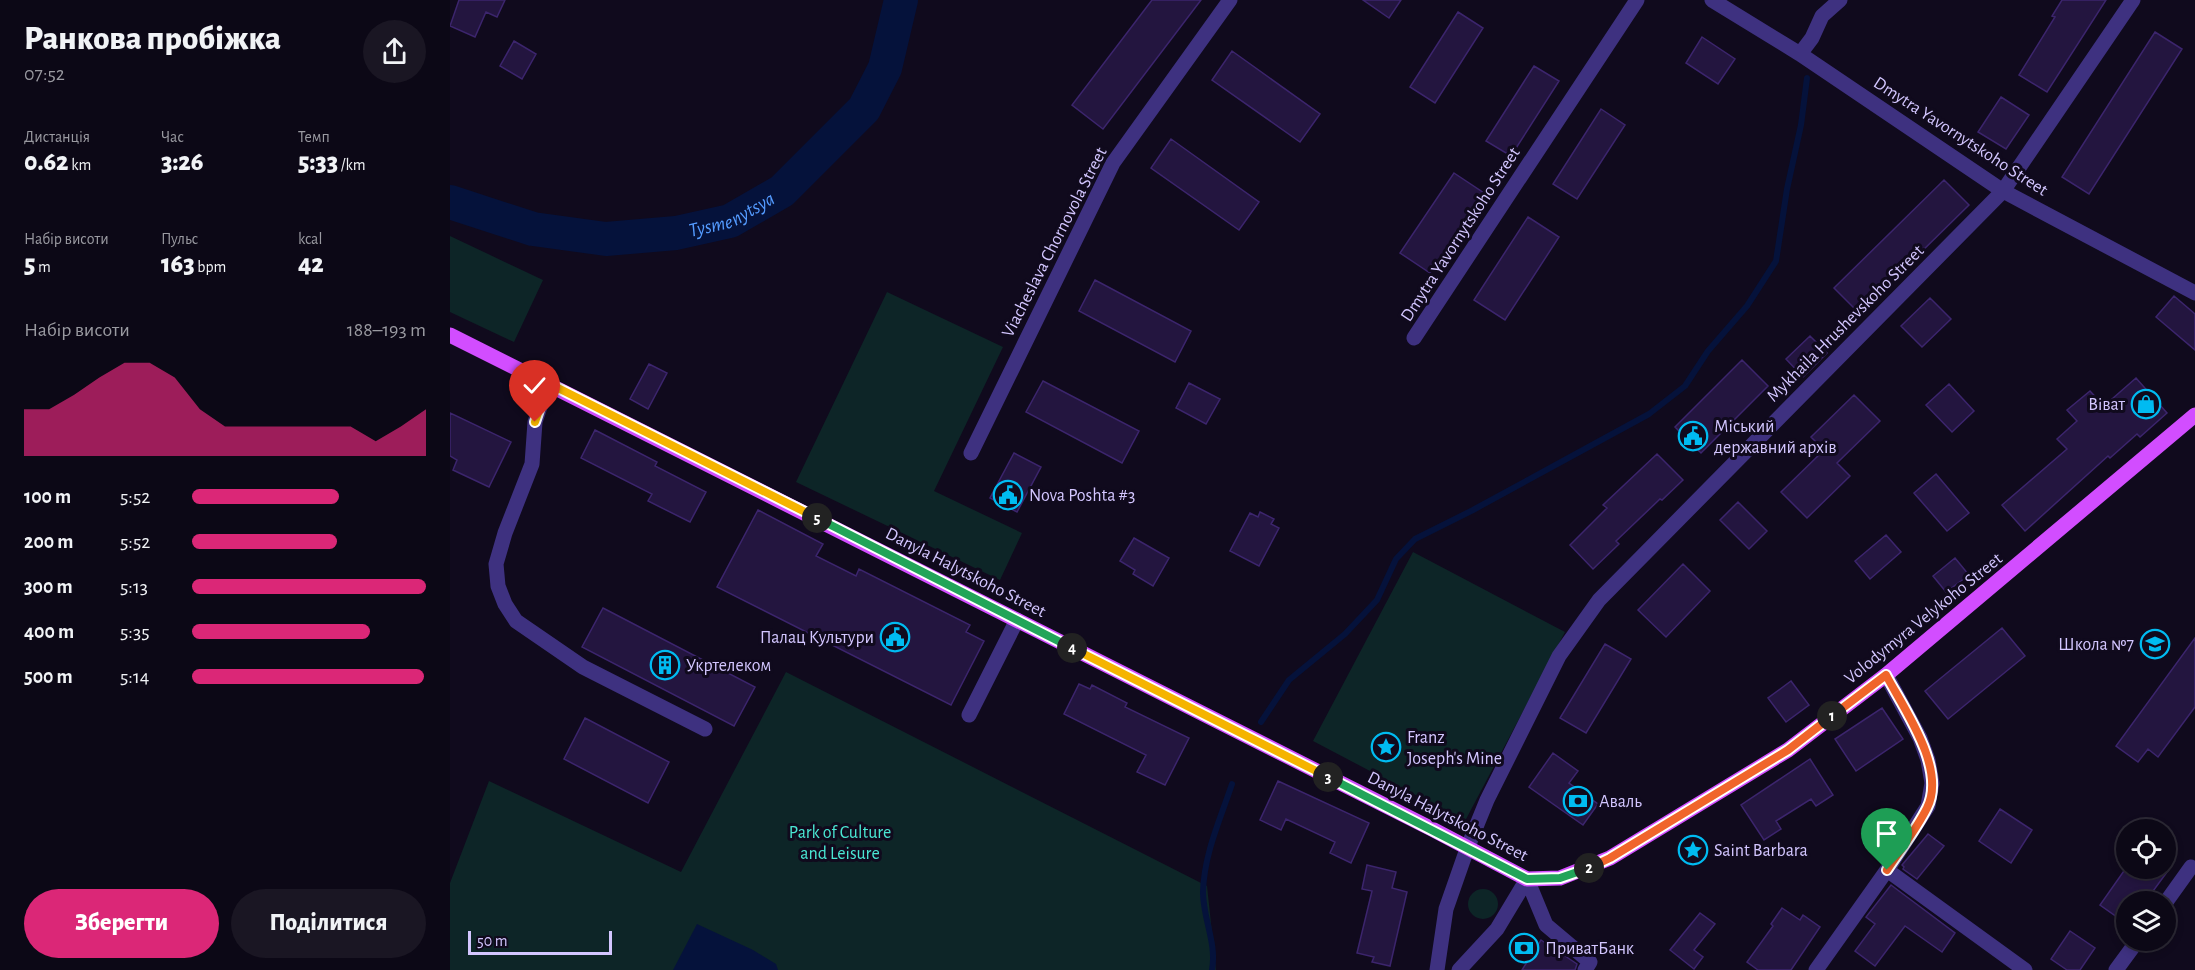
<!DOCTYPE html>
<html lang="uk">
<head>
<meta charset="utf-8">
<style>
	:root { --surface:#0c0816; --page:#1a1623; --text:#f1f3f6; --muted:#9a9aa1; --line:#2c2935; --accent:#db2777 }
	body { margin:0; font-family:"Alegreya Sans",sans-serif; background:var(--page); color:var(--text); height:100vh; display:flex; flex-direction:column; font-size:22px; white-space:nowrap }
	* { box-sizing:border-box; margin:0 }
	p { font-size:20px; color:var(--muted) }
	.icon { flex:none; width:33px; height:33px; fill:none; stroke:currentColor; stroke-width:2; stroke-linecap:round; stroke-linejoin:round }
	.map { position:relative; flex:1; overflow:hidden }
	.drawer { display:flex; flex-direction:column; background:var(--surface); width:450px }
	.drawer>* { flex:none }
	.tools { position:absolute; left:1666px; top:819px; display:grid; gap:12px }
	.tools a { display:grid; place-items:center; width:60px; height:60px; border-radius:50%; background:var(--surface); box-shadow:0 3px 9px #0003,0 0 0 2px var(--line); font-size:30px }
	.scale { position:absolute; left:18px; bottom:15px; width:144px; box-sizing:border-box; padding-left:6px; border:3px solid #d3c6ff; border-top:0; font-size:16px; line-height:21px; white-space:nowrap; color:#d3c6ff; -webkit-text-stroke:4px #100a1d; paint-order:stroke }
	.pin { position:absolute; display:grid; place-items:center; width:51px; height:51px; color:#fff; margin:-62px -26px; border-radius:50% 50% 50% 0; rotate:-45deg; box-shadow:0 0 6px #0007 }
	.pin .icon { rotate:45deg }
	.km { position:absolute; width:30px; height:30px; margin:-15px; border-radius:50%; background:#222; color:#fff; font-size:16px; line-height:30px; text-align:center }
	.round { display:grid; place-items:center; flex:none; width:63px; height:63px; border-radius:32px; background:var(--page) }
	.summary { display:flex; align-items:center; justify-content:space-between; height:102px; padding:0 24px }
	h1 { font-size:33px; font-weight:800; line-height:45px }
	.figures { display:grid; grid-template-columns:repeat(3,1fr); gap:9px; height:102px; padding:6px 24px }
	.figures div { display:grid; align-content:center }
	.figures b { font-size:26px; font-weight:800 }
	.figures small { font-size:16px; font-weight:400 }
	.figures p { font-size:16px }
	.chart { height:168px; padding:12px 24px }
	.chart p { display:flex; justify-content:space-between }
	.chart svg { width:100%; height:108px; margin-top:6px; fill:var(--accent); opacity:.7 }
	.cta { display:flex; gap:12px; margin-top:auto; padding:12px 24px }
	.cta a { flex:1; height:69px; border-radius:36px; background:var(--accent); color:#fff; font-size:24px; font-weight:800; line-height:69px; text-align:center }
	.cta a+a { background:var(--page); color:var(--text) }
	ul { padding:0 24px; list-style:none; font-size:20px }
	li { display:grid; grid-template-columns:96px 72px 1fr; align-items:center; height:45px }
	li i { height:15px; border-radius:8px; background:var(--accent) }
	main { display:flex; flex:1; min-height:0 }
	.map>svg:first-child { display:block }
	.green { fill:#0d2527 }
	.water { fill:#05123b }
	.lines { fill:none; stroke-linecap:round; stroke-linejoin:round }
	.stream { stroke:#05123b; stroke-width:6 }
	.river { stroke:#05123b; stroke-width:34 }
	.building { fill:#23153f; stroke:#3c256d; stroke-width:1.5 }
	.minor { stroke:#3e3180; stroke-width:15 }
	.major { stroke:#d24dff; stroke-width:15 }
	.split-1-casing { stroke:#fff; stroke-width:12 }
	.split-2-casing { stroke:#fff; stroke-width:12 }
	.split-3-casing { stroke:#fff; stroke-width:12 }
	.split-4-casing { stroke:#fff; stroke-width:12 }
	.split-5-casing { stroke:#fff; stroke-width:12 }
	.split-6-casing { stroke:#fff; stroke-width:12 }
	.split-1 { stroke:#f0652b; stroke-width:8 }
	.split-2 { stroke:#f0652b; stroke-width:8 }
	.split-3 { stroke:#22a559; stroke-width:8 }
	.split-4 { stroke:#f5b400; stroke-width:8 }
	.split-5 { stroke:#22a559; stroke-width:8 }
	.split-6 { stroke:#f5b400; stroke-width:8 }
	.labels { text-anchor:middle; stroke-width:6; stroke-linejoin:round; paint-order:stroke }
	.street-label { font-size:18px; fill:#d3c6ff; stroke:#100a1d }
	.poi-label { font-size:18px; fill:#d3c6ff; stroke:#100a1d; text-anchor:start }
	.park-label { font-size:18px; fill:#4ae7d3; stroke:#100a1d }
	.water-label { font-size:20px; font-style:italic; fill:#549bff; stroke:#100a1d }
</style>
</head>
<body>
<main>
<section class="drawer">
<div class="summary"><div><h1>Ранкова пробіжка</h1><p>07:52</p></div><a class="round"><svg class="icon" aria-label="share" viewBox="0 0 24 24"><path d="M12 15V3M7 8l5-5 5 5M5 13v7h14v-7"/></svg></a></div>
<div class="figures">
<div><p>Дистанція</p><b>0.62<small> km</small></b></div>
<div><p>Час</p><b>3:26</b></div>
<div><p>Темп</p><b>5:33<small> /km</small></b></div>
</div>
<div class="figures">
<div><p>Набір висоти</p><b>5<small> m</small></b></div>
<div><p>Пульс</p><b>163<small> bpm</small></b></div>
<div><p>kcal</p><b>42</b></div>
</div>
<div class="chart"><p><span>Набір висоти</span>188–193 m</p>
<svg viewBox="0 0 160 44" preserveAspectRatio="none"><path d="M0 44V25L10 25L20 19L30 12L40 6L50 6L60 12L70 25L80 32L90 32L100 32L110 32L120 32L130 32L140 38L150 32L160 25V44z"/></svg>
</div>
<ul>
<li><b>100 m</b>5:52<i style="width:63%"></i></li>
<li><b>200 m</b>5:52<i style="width:62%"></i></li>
<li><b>300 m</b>5:13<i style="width:100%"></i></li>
<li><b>400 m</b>5:35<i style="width:76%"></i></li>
<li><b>500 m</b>5:14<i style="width:99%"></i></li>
</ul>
<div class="cta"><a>Зберегти</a><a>Поділитися</a></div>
</section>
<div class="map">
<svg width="1745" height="970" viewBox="0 0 1745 970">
	<rect width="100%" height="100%" fill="#100a1d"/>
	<!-- green -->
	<path class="green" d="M 0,236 L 93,280 L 64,342 L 0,312 Z
		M 437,292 L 553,347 L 484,491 L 572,533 L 550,580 L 346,482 Z
		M 963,552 L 1115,632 L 1015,821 L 863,741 Z
		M 336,672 L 757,886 L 766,970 L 0,970 L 0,883 L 39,781 L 231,872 Z
		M1018 904a15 15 0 1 1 30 0a15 15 0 1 1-30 0Z"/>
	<!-- water -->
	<path class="water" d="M 247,924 L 303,950 L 326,964 L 328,970 L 223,970 Z"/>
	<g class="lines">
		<!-- stream -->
		<path class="stream" d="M 811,722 L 839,680 L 895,634 L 927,600 L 946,559 L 965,539 L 1023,510 L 1199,414 L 1235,386 L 1258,351 L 1297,306 L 1326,261 L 1337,189 L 1351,125 L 1357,78
			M 762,970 C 767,943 753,919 753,892 C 754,854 770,820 782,784"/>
		<!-- river -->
		<path class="river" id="s1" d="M 0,202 L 83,229 L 156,239 L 226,233 L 280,221 L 332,191 L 414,109 L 435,68 L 451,0"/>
	</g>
	<!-- building -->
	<path class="building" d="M 9,0 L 55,0 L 47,17 L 36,12 L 25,37 L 0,26 Z
		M 702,0 L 751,0 L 653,129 L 622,105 Z
		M 913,0 L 951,0 L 939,18 Z
		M 1612,0 L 1656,0 L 1597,92 L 1569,75 L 1605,17 L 1602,16 Z
		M 1008,12 L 1033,28 L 985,103 L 960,87 Z
		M 1705,32 L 1732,49 L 1639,194 L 1612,177 Z
		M 1252,37 L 1285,59 L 1268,84 L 1236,63 Z
		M 64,41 L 86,54 L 72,79 L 50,66 Z
		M 782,51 L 870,114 L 850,142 L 762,80 Z
		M 1084,66 L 1109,81 L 1061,156 L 1036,141 Z
		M 1551,97 L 1579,115 L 1556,149 L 1528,132 Z
		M 1151,109 L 1175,125 L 1127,199 L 1103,184 Z
		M 721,139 L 809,202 L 789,230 L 701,168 Z
		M 1004,173 L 1034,193 L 980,273 L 950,253 Z
		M 1494,180 L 1519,205 L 1409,313 L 1384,288 Z
		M 1078,217 L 1109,237 L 1055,320 L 1024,300 Z
		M 645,280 L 741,331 L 725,362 L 629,311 Z
		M 1724,296 L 1745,314 L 1745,350 L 1706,317 Z
		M 1480,298 L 1501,319 L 1472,347 L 1451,326 Z
		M 1360,336 L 1377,353 L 1353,377 L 1336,359 Z
		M 1292,360 L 1318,386 L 1251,453 L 1225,427 Z
		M 199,364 L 217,373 L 198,409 L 180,399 Z
		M 1686,378 L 1717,413 L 1690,437 L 1687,434 L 1660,458 L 1658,456 L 1575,531 L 1552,505 L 1617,449 L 1607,439 L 1627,421 L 1617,410 L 1640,391 L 1654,406 Z
		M 593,381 L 689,431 L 672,463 L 576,412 Z
		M 739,383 L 770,399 L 756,424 L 726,408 Z
		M 1499,384 L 1524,411 L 1502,432 L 1476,405 Z
		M 1404,395 L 1430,421 L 1387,463 L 1400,476 L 1357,518 L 1331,492 L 1374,450 L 1361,437 Z
		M 0,413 L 61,442 L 39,487 L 3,470 L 7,460 L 0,456 Z
		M 145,430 L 207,462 L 205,466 L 256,492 L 240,522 L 198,501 L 202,494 L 131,458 Z
		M 564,453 L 591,467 L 567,512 L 540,498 Z
		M 1207,454 L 1233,480 L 1212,500 L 1210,499 L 1166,541 L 1169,544 L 1143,569 L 1120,545 L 1157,508 L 1153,505 Z
		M 1486,474 L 1519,513 L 1497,531 L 1464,493 Z
		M 1288,502 L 1317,531 L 1299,549 L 1270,520 Z
		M 308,510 L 373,544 L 366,556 L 406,576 L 409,569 L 520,625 L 516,632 L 534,641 L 501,705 L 267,587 Z
		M 810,512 L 824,519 L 821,524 L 829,528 L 809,566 L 780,551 L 800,513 L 808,517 Z
		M 1436,535 L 1451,552 L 1420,579 L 1405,561 Z
		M 684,538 L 719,558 L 703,586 L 683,574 L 685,570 L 670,561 Z
		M 1505,558 L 1519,575 L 1496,592 L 1483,576 Z
		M 1233,564 L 1260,591 L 1216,637 L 1188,610 Z
		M 153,608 L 305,687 L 284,726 L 132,647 Z
		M 1552,628 L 1575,656 L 1498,719 L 1475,691 Z
		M 1745,638 L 1745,707 L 1708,757 L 1698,749 L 1688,762 L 1666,746 Z
		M 1155,644 L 1181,659 L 1136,733 L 1110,718 Z
		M 1341,681 L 1359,705 L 1336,722 L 1318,698 Z
		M 629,684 L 640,689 L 642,685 L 677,703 L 675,707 L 739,738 L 715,785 L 687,772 L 696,755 L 614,714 Z
		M 1432,708 L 1453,739 L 1406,771 L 1385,739 Z
		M 135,718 L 219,762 L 198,803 L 114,759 Z
		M 1103,753 L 1128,771 L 1119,783 L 1148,804 L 1133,825 L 1079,787 Z
		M 1360,759 L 1383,795 L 1366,806 L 1361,799 L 1326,821 L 1331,829 L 1314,840 L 1291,805 Z
		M 828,781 L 919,823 L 901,863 L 880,853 L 885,842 L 836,819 L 831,830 L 810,820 Z
		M 1550,809 L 1582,830 L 1561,863 L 1529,841 Z
		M 1478,834 L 1494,846 L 1467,879 L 1453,869 L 1454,867 L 1452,865 Z
		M 917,865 L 946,872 L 942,888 L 957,892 L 940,966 L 922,962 L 924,957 L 907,953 L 922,891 L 912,889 Z
		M 1676,868 L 1720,868 L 1695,902 L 1677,902 L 1677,924 L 1650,905 Z
		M 1441,885 L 1505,933 L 1492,952 L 1455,926 L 1425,966 L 1405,951 L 1425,924 L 1416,917 Z
		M 1332,908 L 1350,920 L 1353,915 L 1370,927 L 1341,970 L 1308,970 L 1297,962 L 1323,926 L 1321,924 Z
		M 1250,913 L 1265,924 L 1244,950 L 1253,957 L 1244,969 L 1220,950 Z
		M 1620,931 L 1645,948 L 1630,970 L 1617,970 L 1601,959 Z
		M 1091,940 L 1127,964 L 1125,970 L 1072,970 Z"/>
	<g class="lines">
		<!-- minor -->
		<path class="minor" d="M 1262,0 L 1350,54 L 1553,191 L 1745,293
			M 1350,54 L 1362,38 L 1372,16 L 1390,0
			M 964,338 L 1187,0
			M 102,385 L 90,407 L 85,422 L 82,464 L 55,533 L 46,564 L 48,586 L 55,604 L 66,621 L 133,667 L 255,729
			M 521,453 L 663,163 L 780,0
			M 519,715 L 567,620
			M 1437,870 L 1575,970
			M 1077,879 L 1096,925 L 1140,962 L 1135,970
			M 1716,902 L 1741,867
			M 987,970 L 996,909 L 1017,849 L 1037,800 L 1109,656 L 1149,600 L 1553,191 L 1683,0
			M 1009,970 L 1047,929 L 1077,879
			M 1366,970 L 1437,870 L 1478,806 L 1482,783 L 1478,760 L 1470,738 L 1436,675
			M 1666,970 L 1688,940"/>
		<!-- major -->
		<path class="major" d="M 0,335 L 982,829 L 1077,879 L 1110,878 L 1160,858 L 1338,750 L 1436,675 L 1745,415"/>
	</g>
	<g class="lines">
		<!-- split-1 casing -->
		<g class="split-1-casing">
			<path id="split-1" d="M 1382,716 L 1436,675 C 1454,709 1497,769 1477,808 C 1466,830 1450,850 1437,870"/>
		</g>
		<!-- split-2 casing -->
		<g class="split-2-casing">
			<path id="split-2" d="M 1139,868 L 1160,858 L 1338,750 L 1382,716"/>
		</g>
		<!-- split-3 casing -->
		<g class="split-3-casing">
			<path id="split-3" d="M 878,777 L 1077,879 L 1110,878 L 1139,868"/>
		</g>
		<!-- split-4 casing -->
		<g class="split-4-casing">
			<path id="split-4" d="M 622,648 L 878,777"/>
		</g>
		<!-- split-5 casing -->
		<g class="split-5-casing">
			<path id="split-5" d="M 367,518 L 622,648"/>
		</g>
		<!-- split-6 casing -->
		<g class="split-6-casing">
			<path id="split-6" d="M 85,422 L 90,407 L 102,385 L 367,518"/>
		</g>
		<!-- split-1 -->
		<use href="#split-1" class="split-1"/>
		<!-- split-2 -->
		<use href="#split-2" class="split-2"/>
		<!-- split-3 -->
		<use href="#split-3" class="split-3"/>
		<!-- split-4 -->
		<use href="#split-4" class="split-4"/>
		<!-- split-5 -->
		<use href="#split-5" class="split-5"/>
		<!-- split-6 -->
		<use href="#split-6" class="split-6"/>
	</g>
	<!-- icons -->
	<defs>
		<g id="shop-ring" transform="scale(1.5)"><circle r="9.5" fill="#100a1d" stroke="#00bbf1" stroke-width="1.5"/><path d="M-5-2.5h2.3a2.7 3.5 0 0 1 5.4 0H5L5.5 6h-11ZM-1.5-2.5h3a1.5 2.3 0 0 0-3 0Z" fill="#00bbf1"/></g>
		<g id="civic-ring" transform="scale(1.5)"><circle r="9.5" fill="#100a1d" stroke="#00bbf1" stroke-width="1.5"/><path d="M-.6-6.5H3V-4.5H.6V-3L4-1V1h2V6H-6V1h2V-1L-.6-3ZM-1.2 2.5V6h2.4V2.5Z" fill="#00bbf1"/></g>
		<g id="school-ring" transform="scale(1.5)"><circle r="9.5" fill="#100a1d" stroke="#00bbf1" stroke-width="1.5"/><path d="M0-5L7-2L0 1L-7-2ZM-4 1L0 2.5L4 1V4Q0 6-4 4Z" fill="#00bbf1"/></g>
		<g id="building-ring" transform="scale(1.5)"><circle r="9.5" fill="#100a1d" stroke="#00bbf1" stroke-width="1.5"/><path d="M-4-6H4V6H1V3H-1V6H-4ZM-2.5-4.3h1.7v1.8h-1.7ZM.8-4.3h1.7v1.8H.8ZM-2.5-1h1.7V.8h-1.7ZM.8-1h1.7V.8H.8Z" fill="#00bbf1"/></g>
		<g id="sight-ring" transform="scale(1.5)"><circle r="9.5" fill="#100a1d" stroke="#00bbf1" stroke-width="1.5"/><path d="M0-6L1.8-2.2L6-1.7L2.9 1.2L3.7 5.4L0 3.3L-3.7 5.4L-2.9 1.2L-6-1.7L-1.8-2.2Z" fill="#00bbf1"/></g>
		<g id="bank-ring" transform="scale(1.5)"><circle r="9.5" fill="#100a1d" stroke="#00bbf1" stroke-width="1.5"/><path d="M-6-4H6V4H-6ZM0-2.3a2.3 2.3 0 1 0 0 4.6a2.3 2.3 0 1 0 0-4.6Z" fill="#00bbf1"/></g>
	</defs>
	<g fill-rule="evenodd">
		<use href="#shop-ring" x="1696" y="404"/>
		<use href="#civic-ring" x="1243" y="436"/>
		<use href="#civic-ring" x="558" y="495"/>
		<use href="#civic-ring" x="445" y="637"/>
		<use href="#school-ring" x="1705" y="644"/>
		<use href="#building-ring" x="215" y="665"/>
		<use href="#sight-ring" x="936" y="747"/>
		<use href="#bank-ring" x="1128" y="801"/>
		<use href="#sight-ring" x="1243" y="850"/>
		<use href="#bank-ring" x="1074" y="948"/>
	</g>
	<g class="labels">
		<!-- street labels -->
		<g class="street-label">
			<text transform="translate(1511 136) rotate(33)" y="6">Dmytra Yavornytskoho Street</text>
			<text transform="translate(1010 234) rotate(-57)" y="6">Dmytra Yavornytskoho Street</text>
			<text transform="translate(604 242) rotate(-63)" y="6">Viacheslava Chornovola Street</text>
			<text transform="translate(1395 323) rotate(-45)" y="6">Mykhaila Hrushevskoho Street</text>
			<text transform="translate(516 572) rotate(27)" y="6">Danyla Halytskoho Street</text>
			<text transform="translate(1473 618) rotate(-39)" y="6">Volodymyra Velykoho Street</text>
			<text transform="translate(998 816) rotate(27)" y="6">Danyla Halytskoho Street</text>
		</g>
		<!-- poi labels -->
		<g class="poi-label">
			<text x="1675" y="410" text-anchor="end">Віват</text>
			<text x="1264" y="432">Міський<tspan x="1264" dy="21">державний архів</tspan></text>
			<text x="579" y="501">Nova Poshta #3</text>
			<text x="424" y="643" text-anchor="end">Палац Культури</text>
			<text x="1684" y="650" text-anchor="end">Школа №7</text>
			<text x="236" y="671">Укртелеком</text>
			<text x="957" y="743">Franz<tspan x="957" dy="21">Joseph's Mine</tspan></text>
			<text x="1149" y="807">Аваль</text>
			<text x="1264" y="856">Saint Barbara</text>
			<text x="1095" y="954">ПриватБанк</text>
		</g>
		<!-- park labels -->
		<g class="park-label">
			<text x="390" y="838">Park of Culture<tspan x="390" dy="21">and Leisure</tspan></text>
		</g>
		<!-- water labels -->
		<g class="water-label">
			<text dy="7" stroke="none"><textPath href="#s1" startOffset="290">Tysmenytsya</textPath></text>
		</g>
	</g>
</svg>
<div class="tools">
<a><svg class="icon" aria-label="locate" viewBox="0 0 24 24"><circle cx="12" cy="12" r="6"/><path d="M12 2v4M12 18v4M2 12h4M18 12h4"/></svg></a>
<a><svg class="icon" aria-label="layers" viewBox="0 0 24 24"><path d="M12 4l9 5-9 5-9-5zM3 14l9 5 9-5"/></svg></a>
</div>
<div class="scale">50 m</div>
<div class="pin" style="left:1437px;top:870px;background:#1e9e55"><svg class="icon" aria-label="arrive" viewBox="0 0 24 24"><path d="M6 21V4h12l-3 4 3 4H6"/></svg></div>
<div class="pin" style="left:85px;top:422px;background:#d93025"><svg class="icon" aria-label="check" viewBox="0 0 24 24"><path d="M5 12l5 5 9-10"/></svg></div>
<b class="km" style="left:1382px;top:716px">1</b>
<b class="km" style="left:1139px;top:868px">2</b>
<b class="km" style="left:878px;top:777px">3</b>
<b class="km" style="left:622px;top:648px">4</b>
<b class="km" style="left:367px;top:518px">5</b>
</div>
</main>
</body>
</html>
